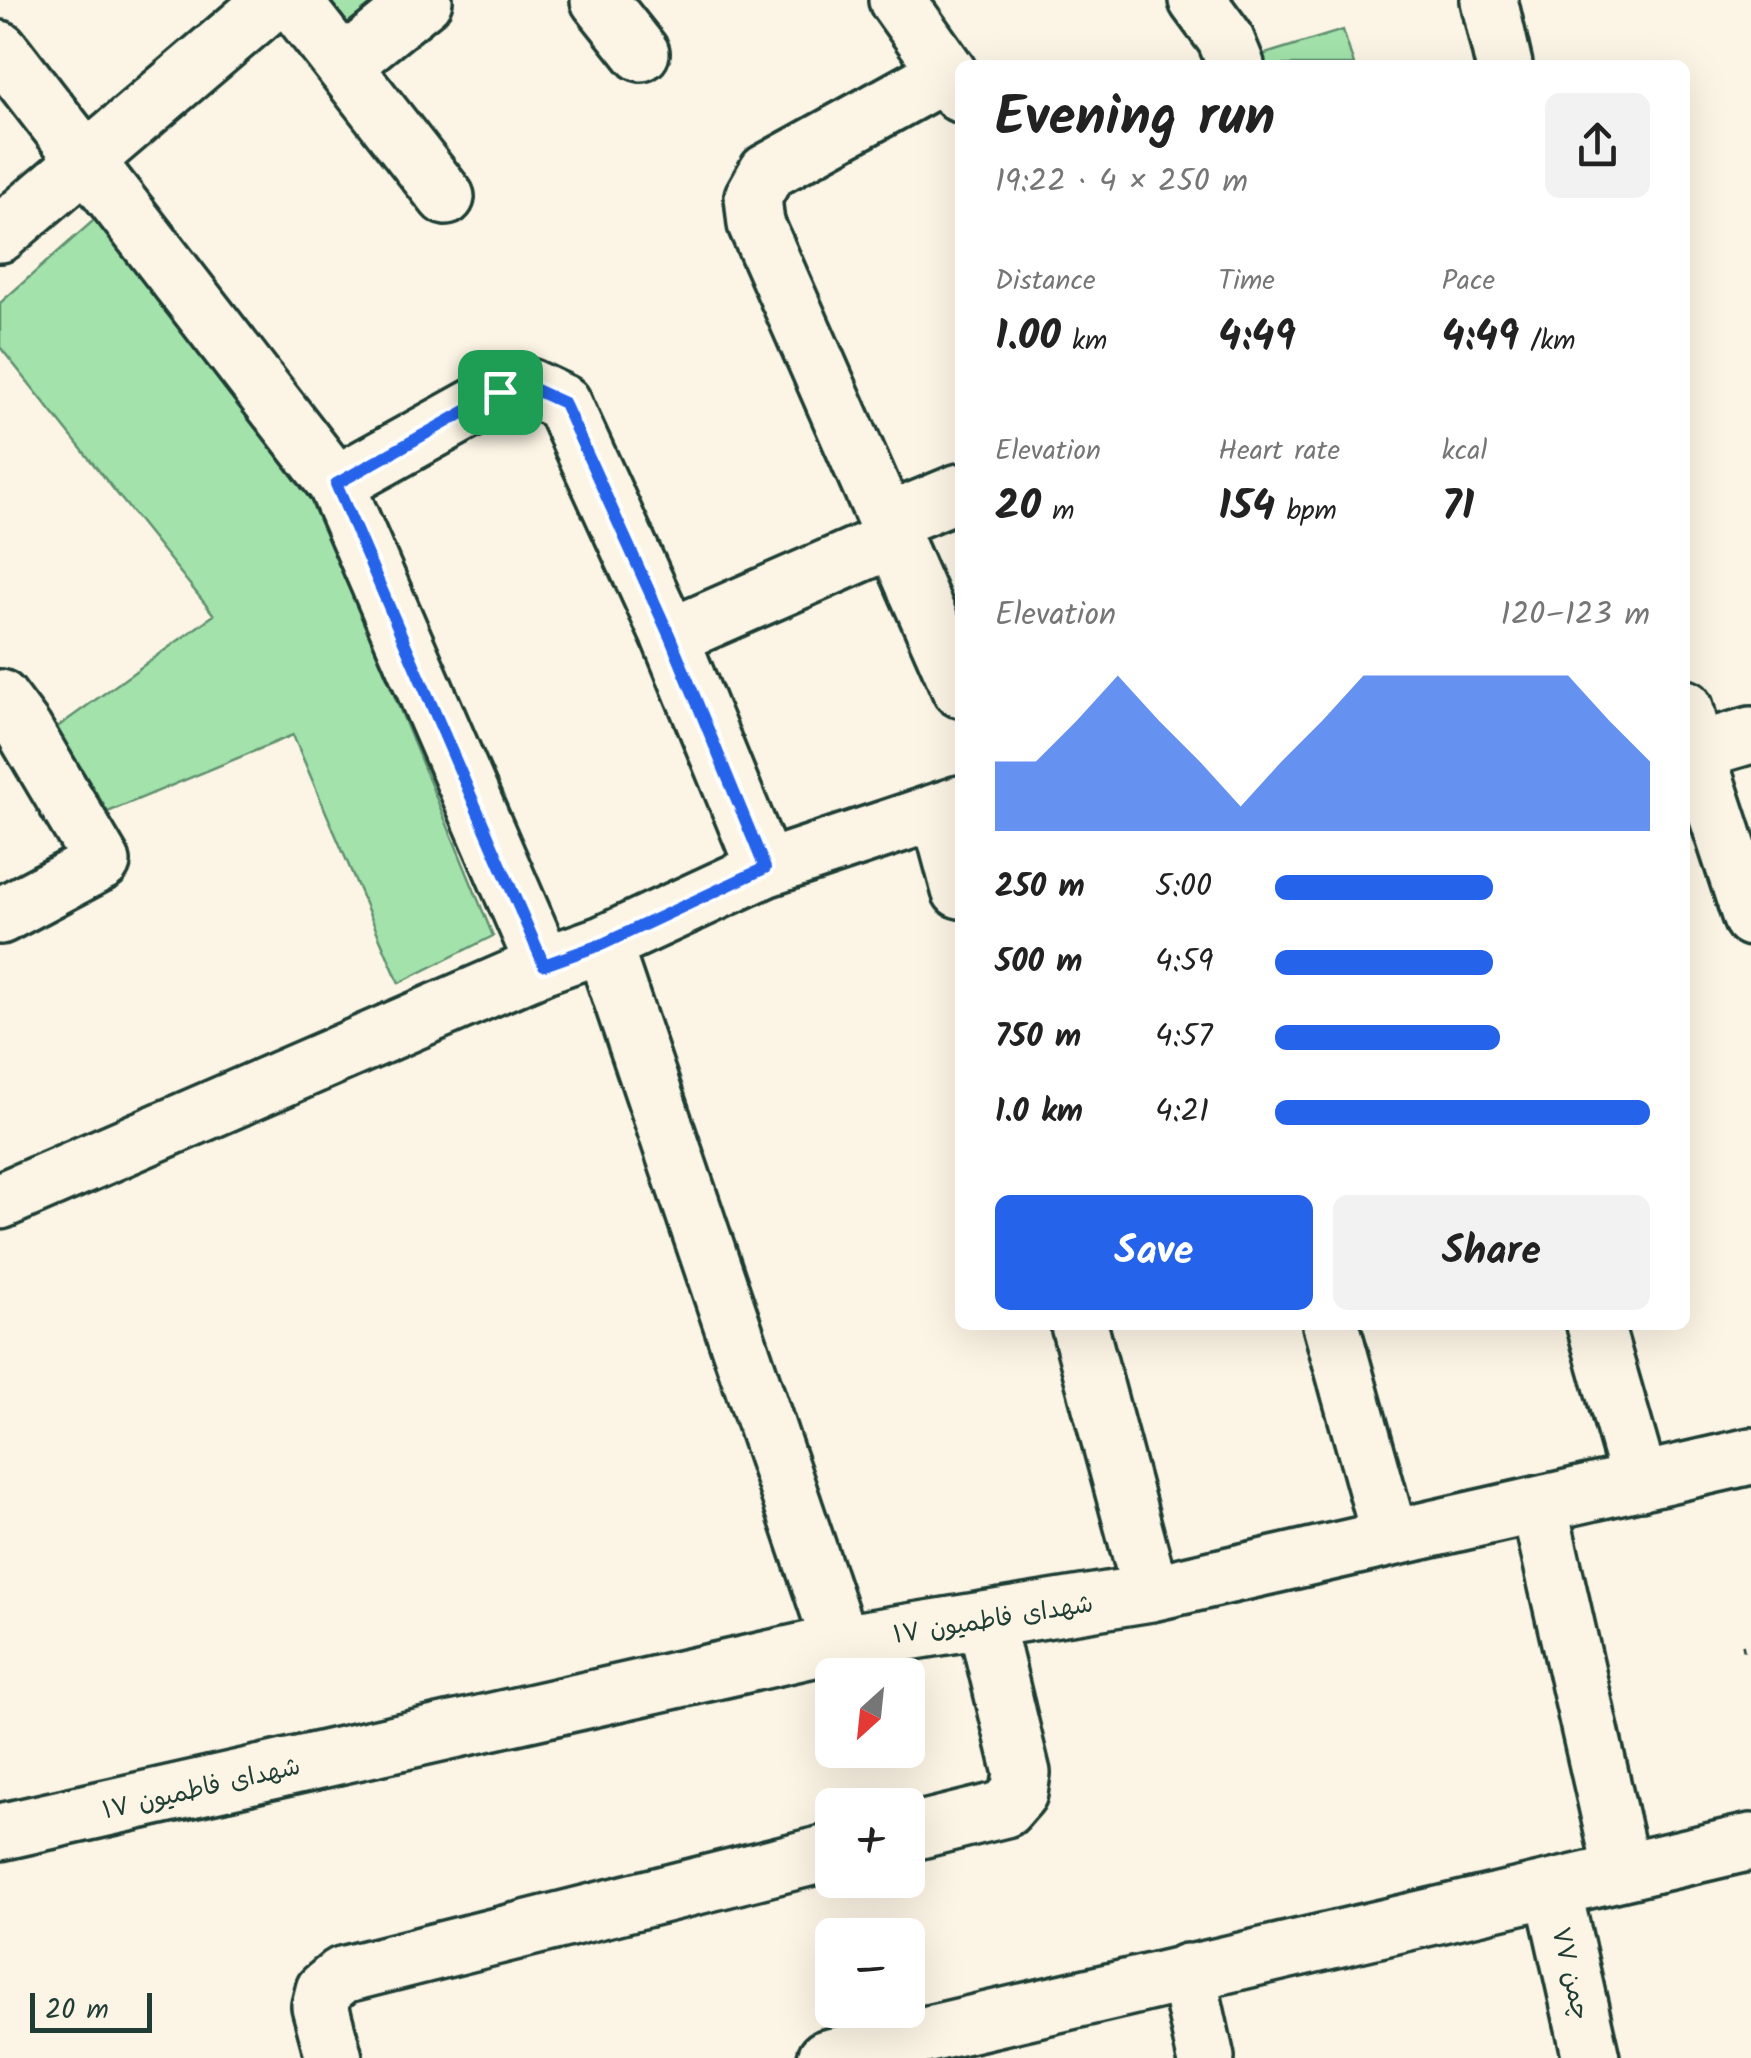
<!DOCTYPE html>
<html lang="en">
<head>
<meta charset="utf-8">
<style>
	:root { --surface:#fff; --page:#f2f2f2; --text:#222; --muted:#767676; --accent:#2563eb }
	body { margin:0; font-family:Kalam,"Playpen Sans Arabic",sans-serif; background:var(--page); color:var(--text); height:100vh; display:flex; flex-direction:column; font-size:38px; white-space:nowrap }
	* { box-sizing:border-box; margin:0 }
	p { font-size:32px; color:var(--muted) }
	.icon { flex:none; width:55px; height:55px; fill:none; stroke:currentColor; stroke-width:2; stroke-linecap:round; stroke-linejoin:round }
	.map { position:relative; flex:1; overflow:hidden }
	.drawer { position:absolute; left:955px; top:60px; width:735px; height:1270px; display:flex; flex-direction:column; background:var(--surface); border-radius:15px; box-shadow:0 10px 40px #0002 }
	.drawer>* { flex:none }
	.needle { width:65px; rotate:207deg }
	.fabs { position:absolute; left:815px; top:1658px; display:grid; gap:20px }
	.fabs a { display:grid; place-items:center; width:110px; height:110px; border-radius:15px; background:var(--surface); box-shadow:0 10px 40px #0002; font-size:50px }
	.scale { position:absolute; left:30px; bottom:25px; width:122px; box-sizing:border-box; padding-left:10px; border:5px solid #1f3d34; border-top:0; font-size:28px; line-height:35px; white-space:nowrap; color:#1f3d34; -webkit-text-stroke:8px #fcf5e5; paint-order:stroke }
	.pin { position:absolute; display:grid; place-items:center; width:85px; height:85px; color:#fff; margin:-42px; border-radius:20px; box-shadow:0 5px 15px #0006 }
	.round { display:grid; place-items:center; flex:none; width:105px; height:105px; border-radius:15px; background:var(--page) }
	.headline { display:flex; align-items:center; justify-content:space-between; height:170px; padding:0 40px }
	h1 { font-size:55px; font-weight:600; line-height:75px }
	.stats { display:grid; grid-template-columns:repeat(3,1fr); gap:15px; height:170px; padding:10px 40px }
	.stats div { display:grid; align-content:center }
	.stats b { font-size:42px; font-weight:600 }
	.stats small { font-size:28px; font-weight:400 }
	.stats p { font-size:28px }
	.chart { height:280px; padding:20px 40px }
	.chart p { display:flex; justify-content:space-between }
	.chart svg { width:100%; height:180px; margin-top:10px; fill:var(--accent); opacity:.7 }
	.action { display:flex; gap:20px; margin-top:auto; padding:20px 40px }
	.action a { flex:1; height:115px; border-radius:15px; background:var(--accent); color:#fff; font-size:40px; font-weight:600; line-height:115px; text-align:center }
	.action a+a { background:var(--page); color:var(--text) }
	ul { padding:0 40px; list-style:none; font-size:32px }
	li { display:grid; grid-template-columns:160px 120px 1fr; align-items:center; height:75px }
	li i { height:25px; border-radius:12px; background:var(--accent) }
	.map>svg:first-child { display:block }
	.green { fill:#a3e3ab; stroke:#619070; stroke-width:2.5 }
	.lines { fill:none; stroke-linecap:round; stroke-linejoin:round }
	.minor-casing { stroke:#1f3d34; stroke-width:62 }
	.path { stroke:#1f3d34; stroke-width:6; stroke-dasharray:2.5 8; stroke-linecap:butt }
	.minor { stroke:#fcf5e5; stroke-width:55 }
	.route-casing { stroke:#fff; stroke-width:20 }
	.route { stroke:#2563eb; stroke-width:12 }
	.labels { text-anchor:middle; stroke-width:8; stroke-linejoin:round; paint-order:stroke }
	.street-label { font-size:25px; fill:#1f3d34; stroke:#fcf5e5 }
</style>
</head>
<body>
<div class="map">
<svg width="1751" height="2058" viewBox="0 0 1751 2058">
	<rect width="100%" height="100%" fill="#fcf5e5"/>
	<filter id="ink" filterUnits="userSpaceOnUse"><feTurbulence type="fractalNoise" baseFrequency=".01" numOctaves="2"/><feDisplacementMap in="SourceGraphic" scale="20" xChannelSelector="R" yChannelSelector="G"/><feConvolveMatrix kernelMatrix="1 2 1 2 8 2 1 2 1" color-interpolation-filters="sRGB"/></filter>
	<g filter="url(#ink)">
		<!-- green -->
		<path class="green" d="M 330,0 L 390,0 L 352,29 Z
			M 1343,30 L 1354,65 L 1234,65 L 1239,62 Z
			M 102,213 L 315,503 L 493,936 L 399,983 L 293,735 L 108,812 L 56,728 L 214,615 L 0,347 L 0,303 Z"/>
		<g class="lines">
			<!-- minor casing -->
			<g class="minor-casing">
				<path id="minor" d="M 292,0 L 446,197
					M 599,0 L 641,53
					M 897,0 L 948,72 L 960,94
					M 1197,0 L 1225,38 L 1236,65
					M 1489,0 L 1504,65
					M 0,49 L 336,484 L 544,965
					M 343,65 L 424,0
					M 948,72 L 767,172 L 753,197 L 756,224 L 960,689
					M 0,234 L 274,0
					M 336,484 L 500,393 L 529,387 L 563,403 L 670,637 L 765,869
					M 887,522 L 960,492
					M 670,637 L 894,539
					M 0,698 L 24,730 L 102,862 L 0,916
					M 1685,708 L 1696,751 L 1751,918
					M 1696,751 L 1751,735
					M 939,812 L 960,890
					M 603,944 L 840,1643
					M 0,1201 L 544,965 L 603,944 L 765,869 L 960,804
					M 1079,1325 L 1151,1593
					M 1331,1325 L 1390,1537
					M 1595,1325 L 1640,1482
					M 1539,1506 L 1622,1871
					M 0,1832 L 840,1643 L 1151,1593 L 1751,1456
					M 908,1833 L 1005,1809 L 1019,1793 L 1022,1773 L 985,1620
					M 1553,1889 L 1591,2058
					M 1187,1972 L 1206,2058
					M 334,2058 L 320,2006 L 324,1990 L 342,1975 L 832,1852
					M 826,2058 L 1751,1842"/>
			</g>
			<!-- path -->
			<path class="path" d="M 1742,1648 L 1751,1646"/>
			<!-- minor -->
			<use href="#minor" class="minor"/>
		</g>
	</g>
	<g class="lines" filter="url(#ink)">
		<!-- route casing -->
		<g class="route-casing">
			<path id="route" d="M 529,387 L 564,403 L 670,637 L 765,868 L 603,944 L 544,965 L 336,484 L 500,392 Z"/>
		</g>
		<!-- route -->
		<use href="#route" class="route"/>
	</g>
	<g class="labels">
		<!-- street labels -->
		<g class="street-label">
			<text transform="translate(993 1618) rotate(-9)" y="9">شهدای فاطمیون ۱۷</text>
			<text transform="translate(201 1787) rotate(-13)" y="9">شهدای فاطمیون ۱۷</text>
			<text transform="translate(1572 1973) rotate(77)" y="9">چمن ۷۷</text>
		</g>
	</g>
</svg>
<div class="fabs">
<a><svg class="needle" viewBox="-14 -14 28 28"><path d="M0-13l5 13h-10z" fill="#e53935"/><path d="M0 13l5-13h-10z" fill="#767676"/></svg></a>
<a>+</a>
<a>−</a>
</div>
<div class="scale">20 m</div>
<div class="pin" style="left:500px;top:392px;background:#1e9e55"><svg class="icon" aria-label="arrive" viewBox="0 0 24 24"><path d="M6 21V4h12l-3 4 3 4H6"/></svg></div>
<section class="drawer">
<div class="headline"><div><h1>Evening run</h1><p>19:22 · 4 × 250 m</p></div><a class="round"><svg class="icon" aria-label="share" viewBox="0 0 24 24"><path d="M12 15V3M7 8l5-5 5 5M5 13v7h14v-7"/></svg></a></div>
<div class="stats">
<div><p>Distance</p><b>1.00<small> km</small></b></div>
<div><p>Time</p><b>4:49</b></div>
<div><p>Pace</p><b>4:49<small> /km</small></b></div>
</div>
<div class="stats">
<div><p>Elevation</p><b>20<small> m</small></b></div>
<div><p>Heart rate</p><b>154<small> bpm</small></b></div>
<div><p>kcal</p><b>71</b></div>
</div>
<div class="chart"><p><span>Elevation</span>120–123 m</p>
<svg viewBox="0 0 160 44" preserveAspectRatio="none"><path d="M0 44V27L10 27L20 17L30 6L40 17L50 27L60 38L70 27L80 17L90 6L100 6L110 6L120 6L130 6L140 6L150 17L160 27V44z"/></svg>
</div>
<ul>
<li><b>250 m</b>5:00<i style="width:58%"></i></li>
<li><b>500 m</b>4:59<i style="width:58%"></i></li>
<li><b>750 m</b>4:57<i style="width:60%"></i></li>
<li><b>1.0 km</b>4:21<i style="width:100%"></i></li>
</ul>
<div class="action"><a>Save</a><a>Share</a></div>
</section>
</div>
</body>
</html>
